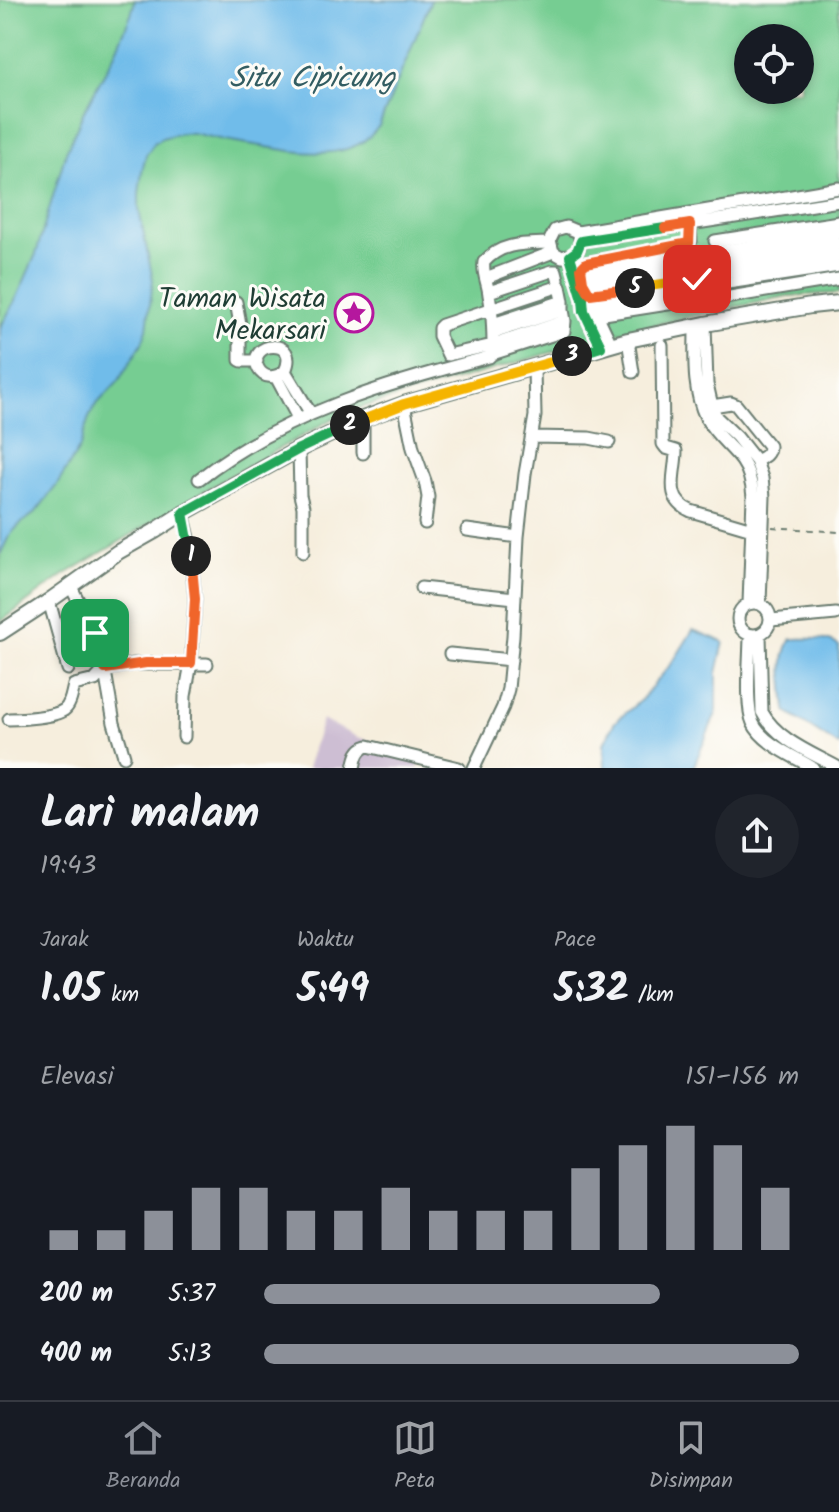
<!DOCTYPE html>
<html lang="id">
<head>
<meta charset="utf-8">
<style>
	:root { --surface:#171b24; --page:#20242c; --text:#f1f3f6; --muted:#9ea1a6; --line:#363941; --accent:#8c9099 }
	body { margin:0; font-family:Kalam,sans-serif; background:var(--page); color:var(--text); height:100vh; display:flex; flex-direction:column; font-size:30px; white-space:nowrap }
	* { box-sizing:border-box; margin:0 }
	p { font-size:26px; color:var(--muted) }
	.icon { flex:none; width:44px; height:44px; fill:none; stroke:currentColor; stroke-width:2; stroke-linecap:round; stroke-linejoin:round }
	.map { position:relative; height:768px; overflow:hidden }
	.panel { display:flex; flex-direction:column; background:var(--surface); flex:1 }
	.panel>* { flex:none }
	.buttons { position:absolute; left:734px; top:24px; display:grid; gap:16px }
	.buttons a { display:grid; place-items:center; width:80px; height:80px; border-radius:50%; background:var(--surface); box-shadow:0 4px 12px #0003; font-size:40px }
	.pin { position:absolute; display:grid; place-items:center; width:68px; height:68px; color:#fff; margin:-34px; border-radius:16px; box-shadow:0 4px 12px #0006 }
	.km { position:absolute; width:40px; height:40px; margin:-20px; border-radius:50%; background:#222; color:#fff; font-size:22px; line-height:40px; text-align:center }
	.round { display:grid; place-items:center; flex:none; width:84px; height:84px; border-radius:42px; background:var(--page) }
	.overview { display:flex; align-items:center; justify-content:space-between; height:136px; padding:0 40px }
	h1 { font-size:44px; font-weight:600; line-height:60px }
	.figures { display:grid; grid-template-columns:repeat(3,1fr); gap:12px; height:136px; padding:8px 40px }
	.figures div { display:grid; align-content:center }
	.figures b { font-size:40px; font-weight:600 }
	.figures small { font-size:22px; font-weight:400 }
	.figures p { font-size:22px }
	.chart { height:224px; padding:16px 40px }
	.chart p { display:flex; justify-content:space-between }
	.chart svg { width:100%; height:144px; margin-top:8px; stroke:var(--accent); stroke-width:6 }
	ul { padding:0 40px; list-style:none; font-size:26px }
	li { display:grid; grid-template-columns:128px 96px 1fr; align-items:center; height:60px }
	li i { height:20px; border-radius:10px; background:var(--accent) }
	.tab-bar { display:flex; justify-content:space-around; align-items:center; height:112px; border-top:2px solid var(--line); background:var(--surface); font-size:22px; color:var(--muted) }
	.tab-bar a { display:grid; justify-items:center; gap:4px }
	.tab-bar .current { color:var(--accent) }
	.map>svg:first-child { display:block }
	.industrial { fill:#cdbed3 }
	.green { fill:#76cd92; stroke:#4a8563; stroke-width:2; fill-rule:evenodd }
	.water { fill:#70bcea; stroke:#487c8f; stroke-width:2 }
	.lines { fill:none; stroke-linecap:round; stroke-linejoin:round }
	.minor-casing { stroke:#6a7b6f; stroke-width:15 }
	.major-casing { stroke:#6a7b6f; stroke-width:18 }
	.path { stroke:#6a7b6f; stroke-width:2; stroke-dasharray:6 6; stroke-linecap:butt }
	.minor { stroke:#fff; stroke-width:11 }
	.major { stroke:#fff; stroke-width:14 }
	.split-1-casing { stroke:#fff; stroke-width:16 }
	.split-2-casing { stroke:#fff; stroke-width:16 }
	.split-3-casing { stroke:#fff; stroke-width:16 }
	.split-4-casing { stroke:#fff; stroke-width:16 }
	.split-5-casing { stroke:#fff; stroke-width:16 }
	.split-6-casing { stroke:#fff; stroke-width:16 }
	.split-1 { stroke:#f0652b; stroke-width:10 }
	.split-2 { stroke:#22a559; stroke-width:10 }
	.split-3 { stroke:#f5b400; stroke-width:10 }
	.split-4 { stroke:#22a559; stroke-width:10 }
	.split-5 { stroke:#f0652b; stroke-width:10 }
	.split-6 { stroke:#f5b400; stroke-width:10 }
	.labels { text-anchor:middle; stroke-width:6; stroke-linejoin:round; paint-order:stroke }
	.poi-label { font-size:28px; fill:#1f3d34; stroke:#fdfcf7; text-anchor:end }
	.water-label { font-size:30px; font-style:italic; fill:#335d62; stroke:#fdfcf7 }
</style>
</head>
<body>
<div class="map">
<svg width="839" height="768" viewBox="0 0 839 768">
	<rect width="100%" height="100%" fill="#fdfcf7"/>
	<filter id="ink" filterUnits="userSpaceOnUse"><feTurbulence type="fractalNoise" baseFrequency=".0125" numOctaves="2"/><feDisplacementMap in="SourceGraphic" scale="16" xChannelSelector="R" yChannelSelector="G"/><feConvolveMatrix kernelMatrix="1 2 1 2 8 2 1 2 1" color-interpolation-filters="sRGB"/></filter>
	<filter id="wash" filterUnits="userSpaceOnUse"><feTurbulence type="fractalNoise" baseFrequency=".006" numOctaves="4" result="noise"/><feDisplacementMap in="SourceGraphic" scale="32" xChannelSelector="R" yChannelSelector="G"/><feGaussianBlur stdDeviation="1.8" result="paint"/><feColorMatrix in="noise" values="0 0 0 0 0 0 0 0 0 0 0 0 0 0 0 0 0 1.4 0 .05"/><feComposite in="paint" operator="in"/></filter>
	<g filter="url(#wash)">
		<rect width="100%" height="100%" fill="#f6eedd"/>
		<!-- industrial -->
		<path class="industrial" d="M 322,720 L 357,737 L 421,755 L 418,768 L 307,768 Z"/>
		<!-- green -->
		<path class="green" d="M 0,0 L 839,0 L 839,293 L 787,296 L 629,330 L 345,412 L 226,478 L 64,575 L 0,622 ZM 748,38 L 800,38 L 800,90 L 748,90 Z"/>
		<!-- water -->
		<path class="water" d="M 135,0 L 431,0 L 379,126 C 352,165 295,152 255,145 C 234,142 213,138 193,133 L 181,133 L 162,138 L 155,142 L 146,155 L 142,171 L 139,194 L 139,210 L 153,280 L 147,329 L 141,345 L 118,382 L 94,407 L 88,420 L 80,447 L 57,485 L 35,513 L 19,525 L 9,536 L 0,555 L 0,328 L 17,297 L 36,254 L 66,152 L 83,113 L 114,55 L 131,15 Z
			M 693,630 L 724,642 L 717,673 L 717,711 L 693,768 L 605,768 L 604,744 L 614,723 L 642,699 L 673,662 Z
			M 792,639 C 807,639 826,636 839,646 L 839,683 L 836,688 L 839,697 L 839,746 L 787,712 L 786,709 C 784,690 779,653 792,639 Z"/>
	</g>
	<g filter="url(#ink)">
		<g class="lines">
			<!-- minor casing -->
			<g class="minor-casing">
				<path id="minor" d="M 690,224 L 691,241 L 688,245 L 586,263 L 581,268 L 581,273 L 698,255 L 700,259 L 696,263 L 583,282 L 586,288 L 700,269 L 702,270 L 703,276 L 697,279 L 590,294 L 595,299 L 701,282 L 706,288 L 704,291 L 603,306 L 604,314 L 706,298
					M 578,232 L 839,188
					M 581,241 L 839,201
					M 715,241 L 839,222
					M 717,252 L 839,233
					M 570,256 L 583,299 L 584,311 L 601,347
					M 718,262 L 839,244
					M 719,273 L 839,255
					M 486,278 L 553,252 L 562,257 L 573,255 C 581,249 582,241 578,232 L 566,227 L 555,230 L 550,240 L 553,252
					M 721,284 L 839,266
					M 489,292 L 552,271 L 556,271 L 558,279
					M 722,293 L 724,298 L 839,279
					M 583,299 L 593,306 L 611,344
					M 236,302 L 240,324 L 240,360 L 242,361 L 257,361
					M 493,324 L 563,301 L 563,308
					M 705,324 L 707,384 L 712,406 L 716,417 L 737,437 L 756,461 L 762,478 L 764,497 L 760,603
					M 695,326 C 695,358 692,389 706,418 C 715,435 731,446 742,461 C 750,472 752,485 753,497 L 749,603
					M 493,333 L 563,310 L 565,321
					M 628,340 L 633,372
					M 662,345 L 663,444 L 666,448 L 676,451 C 676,474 663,499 691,511 L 752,529
					M 493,349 C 493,331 493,313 489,295 C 488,283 482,273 484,262 C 502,242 524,244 550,243
					M 285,371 C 277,378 264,380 258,368 C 246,341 301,337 285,371 L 311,414
					M 276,377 L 299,420
					M 404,404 L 413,448 L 425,481 L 428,497 L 425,523
					M 712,406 L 731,403 L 736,405 L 769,446 C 769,455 763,457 756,461
					M 363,419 L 363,453
					M 532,437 L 589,438 L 609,442
					M 299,449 L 300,495 L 303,507 L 303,552
					M 199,479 C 283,414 388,383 489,357 L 492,354 L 564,331 L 565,321 L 493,345 L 448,355 L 439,336 L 439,328 L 442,325 L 560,286 L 563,301
					M 183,513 L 189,538 L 195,599 L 191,663 L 185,696 L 184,737
					M 467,530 L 518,537
					M 70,585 L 100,643 L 114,723 L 124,756
					M 421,588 L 515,598
					M 49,601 L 68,669
					M738 619a16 16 0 1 1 32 0a16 16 0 1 1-32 0Z
					M 771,620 L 836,614
					M 750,635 C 750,656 745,706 753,723 C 763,744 794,756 813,768
					M 760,635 L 762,712 C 777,740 812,753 839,768
					M 450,654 L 511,660
					M 9,719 C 21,719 55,717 64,710 C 71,705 72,692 74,685 L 95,680 L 105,669 L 135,664 L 207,664
					M 354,768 C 356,758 357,749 368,746 L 459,768
					M 474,768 L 503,707 L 508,689 L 513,636 L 518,537 L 525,474 L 535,416 L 534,367"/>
			</g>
			<!-- major casing -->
			<g class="major-casing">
				<path id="major" d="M 0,633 L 49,601 L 118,552 L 155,531 L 183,513 L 299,449 L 363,419 L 404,404 L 628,340 L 705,324 L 811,306 L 839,303"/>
			</g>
			<!-- path -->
			<path class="path" d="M 772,527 L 839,532"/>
			<!-- minor -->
			<use href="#minor" class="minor"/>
			<!-- major -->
			<use href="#major" class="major"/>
		</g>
	</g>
	<g class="lines" filter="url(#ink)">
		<!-- split-1 casing -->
		<g class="split-1-casing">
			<path id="split-1" d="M 95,633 L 100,643 L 105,669 L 146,663 L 191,663 L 195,599 L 191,556"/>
		</g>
		<!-- split-2 casing -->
		<g class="split-2-casing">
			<path id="split-2" d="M 191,556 L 183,513 L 299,449 L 350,425"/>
		</g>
		<!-- split-3 casing -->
		<g class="split-3-casing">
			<path id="split-3" d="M 350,425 L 404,404 L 572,356"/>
		</g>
		<!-- split-4 casing -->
		<g class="split-4-casing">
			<path id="split-4" d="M 572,356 L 601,347 L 584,311 L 583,299 L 570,256 L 577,251 L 581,241 L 665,228"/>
		</g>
		<!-- split-5 casing -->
		<g class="split-5-casing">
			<path id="split-5" d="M 635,288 L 590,294 L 583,282 L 581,268 L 586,263 L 689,243 L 690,224 L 665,228"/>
		</g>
		<!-- split-6 casing -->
		<g class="split-6-casing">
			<path id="split-6" d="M 635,288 L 697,279"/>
		</g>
		<!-- split-1 -->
		<use href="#split-1" class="split-1"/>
		<!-- split-2 -->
		<use href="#split-2" class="split-2"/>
		<!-- split-3 -->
		<use href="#split-3" class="split-3"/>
		<!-- split-4 -->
		<use href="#split-4" class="split-4"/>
		<!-- split-5 -->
		<use href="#split-5" class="split-5"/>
		<!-- split-6 -->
		<use href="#split-6" class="split-6"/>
	</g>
	<!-- icons -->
	<defs>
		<g id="sight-ring" transform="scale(2)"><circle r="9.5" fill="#fdfcf7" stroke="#b5179e" stroke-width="1.5"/><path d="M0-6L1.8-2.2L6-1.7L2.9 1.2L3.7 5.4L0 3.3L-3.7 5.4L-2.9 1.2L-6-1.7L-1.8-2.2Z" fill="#b5179e"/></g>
	</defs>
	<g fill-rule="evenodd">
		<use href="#sight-ring" x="354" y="313"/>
	</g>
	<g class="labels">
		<!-- poi labels -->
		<g class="poi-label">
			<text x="326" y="307">Taman Wisata<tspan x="326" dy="32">Mekarsari</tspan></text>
		</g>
		<!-- water labels -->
		<g class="water-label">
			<text x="312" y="87">Situ Cipicung</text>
		</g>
	</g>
</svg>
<div class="buttons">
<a><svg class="icon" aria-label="locate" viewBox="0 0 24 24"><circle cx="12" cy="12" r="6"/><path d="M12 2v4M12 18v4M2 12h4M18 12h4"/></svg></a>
</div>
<div class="pin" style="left:95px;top:633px;background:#1e9e55"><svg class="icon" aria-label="arrive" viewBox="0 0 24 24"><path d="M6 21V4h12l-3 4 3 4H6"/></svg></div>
<div class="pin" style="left:697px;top:279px;background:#d93025"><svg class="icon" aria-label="check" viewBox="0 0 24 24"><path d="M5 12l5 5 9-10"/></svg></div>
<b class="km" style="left:191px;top:556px">1</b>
<b class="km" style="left:350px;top:425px">2</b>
<b class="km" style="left:572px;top:356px">3</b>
<b class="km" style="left:635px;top:288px">5</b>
</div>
<section class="panel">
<div class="overview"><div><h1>Lari malam</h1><p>19:43</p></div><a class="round"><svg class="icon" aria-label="share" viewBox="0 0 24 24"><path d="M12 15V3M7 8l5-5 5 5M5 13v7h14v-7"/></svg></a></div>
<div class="figures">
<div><p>Jarak</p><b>1.05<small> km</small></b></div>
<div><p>Waktu</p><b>5:49</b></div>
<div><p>Pace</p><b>5:32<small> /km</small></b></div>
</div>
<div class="chart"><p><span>Elevasi</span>151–156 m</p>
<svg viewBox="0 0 160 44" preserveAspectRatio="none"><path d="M5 44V38M15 44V38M25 44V32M35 44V25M45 44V25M55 44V32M65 44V32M75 44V25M85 44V32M95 44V32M105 44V32M115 44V19M125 44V12M135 44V6M145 44V12M155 44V25"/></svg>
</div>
<ul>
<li><b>200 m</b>5:37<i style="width:74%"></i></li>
<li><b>400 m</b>5:13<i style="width:100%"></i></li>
</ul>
</section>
<nav class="tab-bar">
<a class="current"><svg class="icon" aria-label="home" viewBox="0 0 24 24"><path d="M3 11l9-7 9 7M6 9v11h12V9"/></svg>Beranda</a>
<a><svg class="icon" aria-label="map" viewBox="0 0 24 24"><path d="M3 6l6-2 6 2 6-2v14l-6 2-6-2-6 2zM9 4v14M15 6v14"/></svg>Peta</a>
<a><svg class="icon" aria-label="saved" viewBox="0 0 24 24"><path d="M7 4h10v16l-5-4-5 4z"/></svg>Disimpan</a>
</nav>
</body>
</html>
